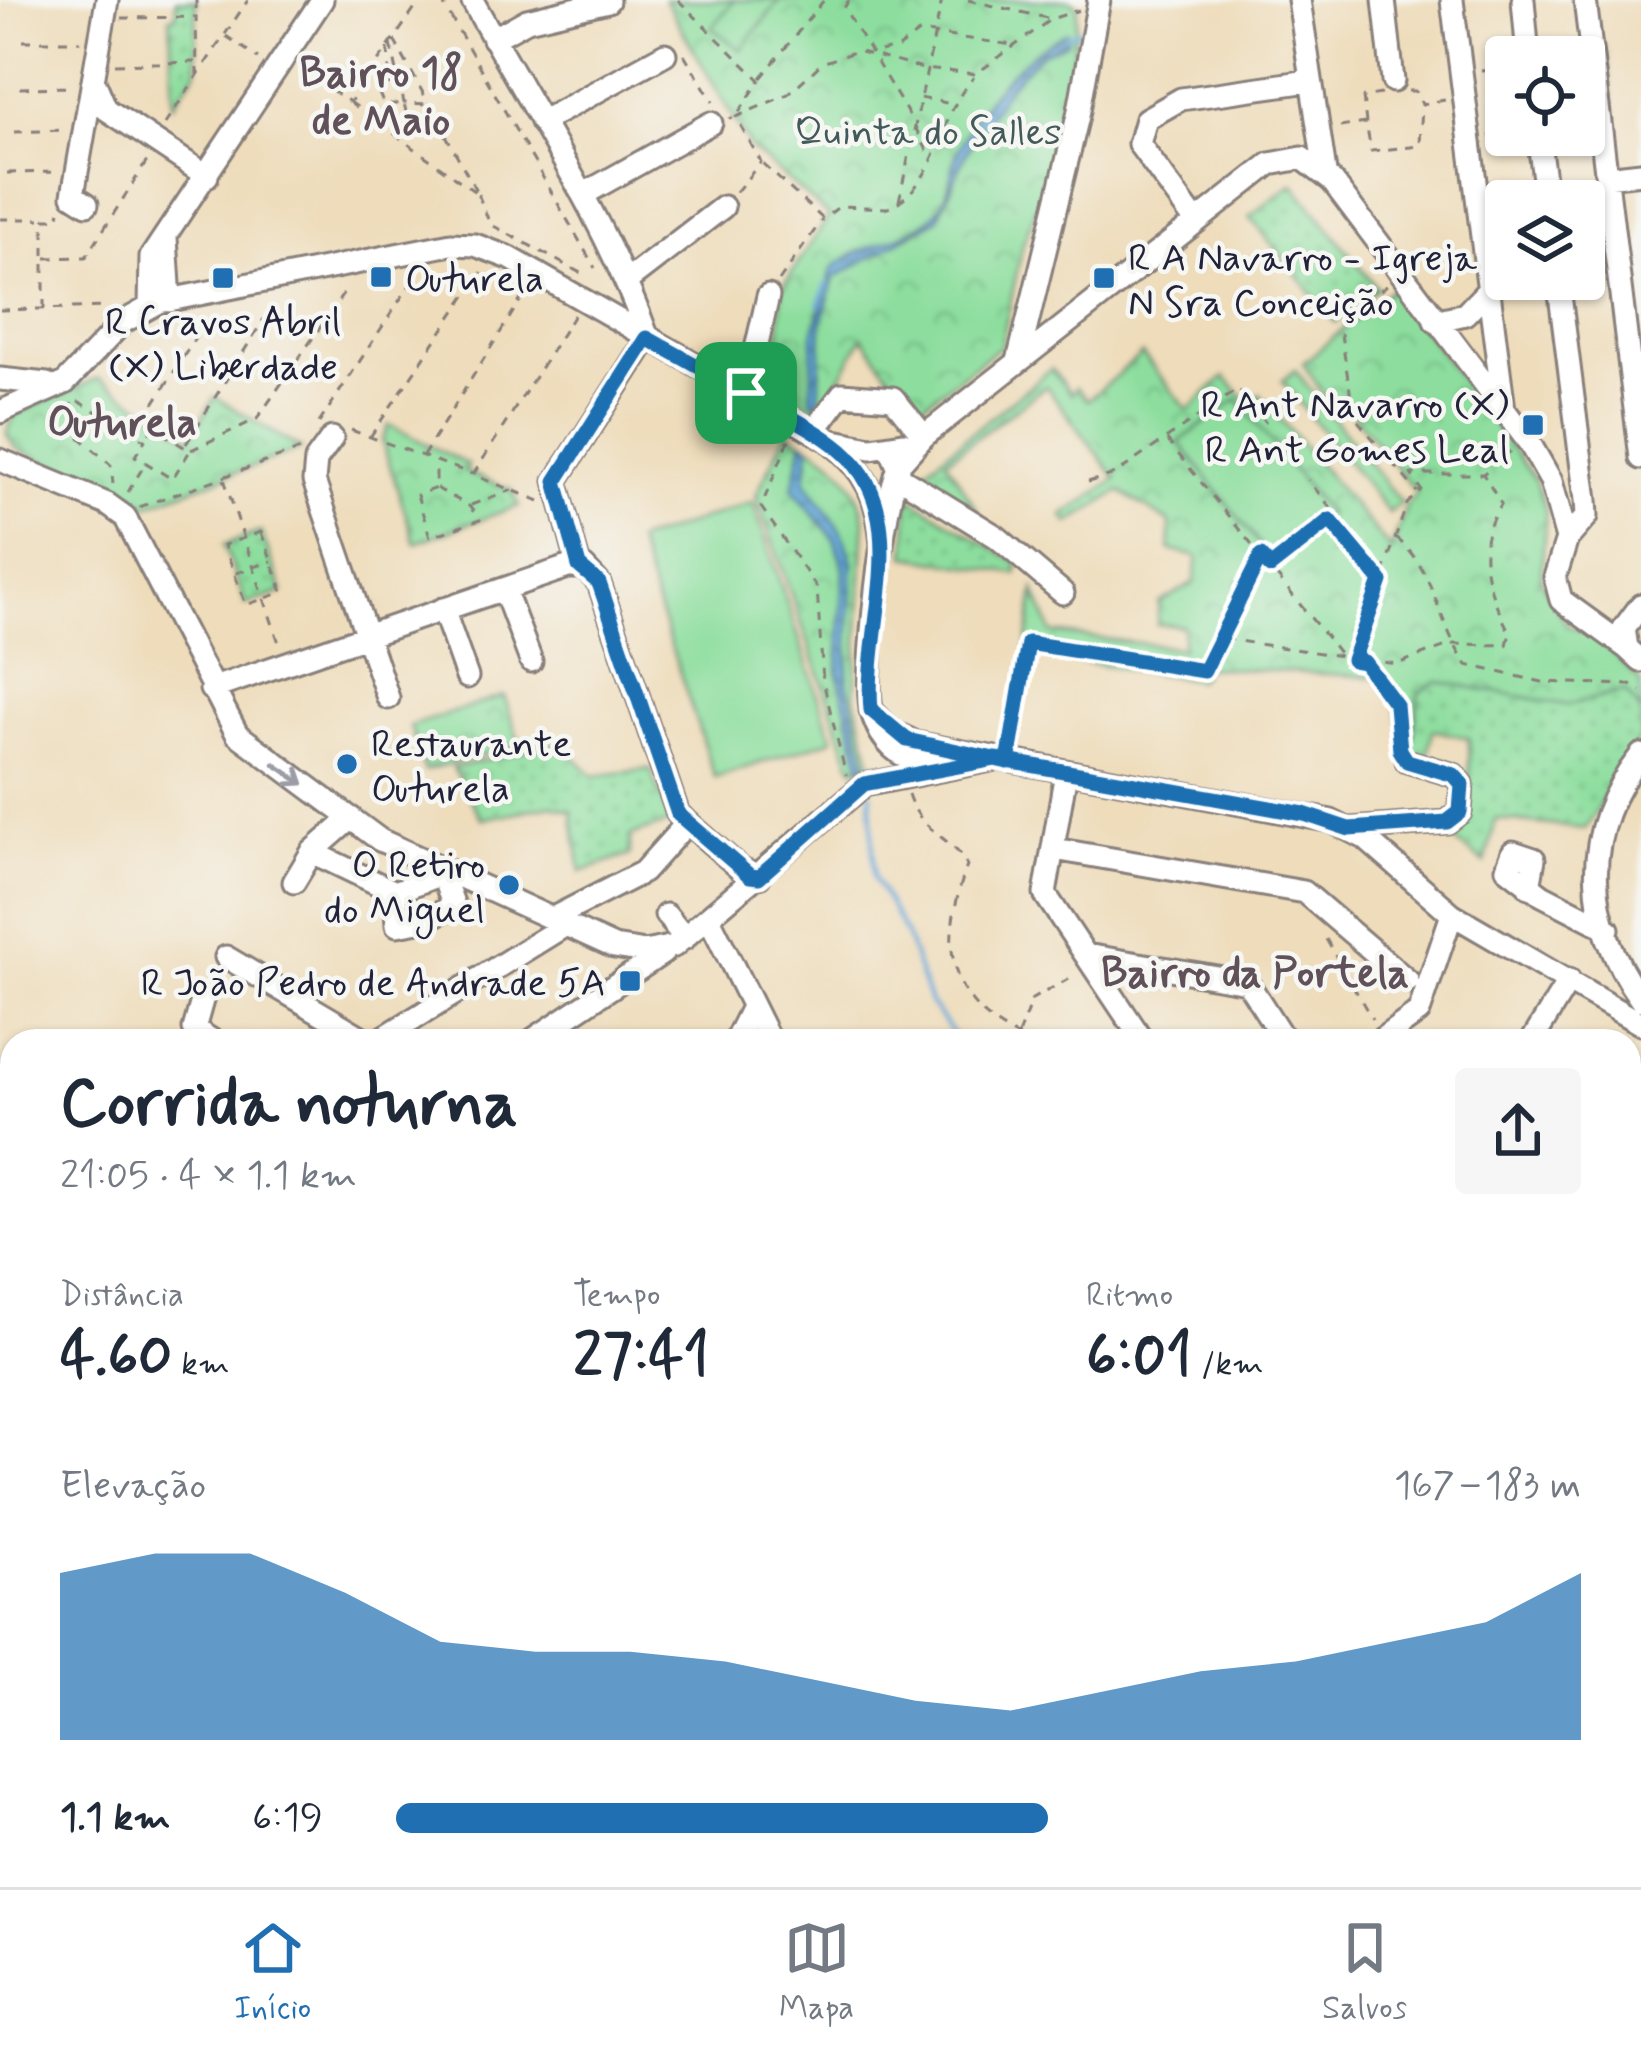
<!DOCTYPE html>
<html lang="pt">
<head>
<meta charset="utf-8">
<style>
	:root { --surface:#fff; --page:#f6f6f7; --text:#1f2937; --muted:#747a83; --line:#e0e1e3; --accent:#1f6fb2 }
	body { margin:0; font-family:Mynerve,sans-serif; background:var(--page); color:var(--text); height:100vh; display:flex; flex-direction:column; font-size:45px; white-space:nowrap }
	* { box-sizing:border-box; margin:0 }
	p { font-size:39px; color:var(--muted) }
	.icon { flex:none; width:66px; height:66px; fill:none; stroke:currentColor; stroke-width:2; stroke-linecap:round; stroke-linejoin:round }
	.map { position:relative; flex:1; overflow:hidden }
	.details { position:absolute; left:0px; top:1029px; width:1641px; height:858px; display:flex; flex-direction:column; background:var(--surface); border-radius:36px 36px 0 0; box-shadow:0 3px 9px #0004 }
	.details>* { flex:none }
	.tools { position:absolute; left:1485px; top:36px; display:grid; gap:24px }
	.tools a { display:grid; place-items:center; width:120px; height:120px; border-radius:12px; background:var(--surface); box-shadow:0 3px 9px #0004; font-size:60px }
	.pin { position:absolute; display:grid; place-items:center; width:102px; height:102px; color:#fff; margin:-51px; border-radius:24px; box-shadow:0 6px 18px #0006 }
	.round { display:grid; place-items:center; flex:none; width:126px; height:126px; border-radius:12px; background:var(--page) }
	.head { display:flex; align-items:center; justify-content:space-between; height:204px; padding:0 60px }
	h1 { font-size:66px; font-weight:700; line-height:90px }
	.metrics { display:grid; grid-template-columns:repeat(3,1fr); gap:18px; height:204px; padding:12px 60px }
	.metrics div { display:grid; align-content:center }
	.metrics b { font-size:60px; font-weight:700 }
	.metrics small { font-size:33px; font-weight:400 }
	.metrics p { font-size:33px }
	.chart { height:336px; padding:24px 60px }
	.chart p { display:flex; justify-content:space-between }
	.chart svg { width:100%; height:216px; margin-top:12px; fill:var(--accent); opacity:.7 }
	ul { padding:0 60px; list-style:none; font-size:39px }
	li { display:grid; grid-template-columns:192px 144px 1fr; align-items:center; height:90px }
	li i { height:30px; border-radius:15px; background:var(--accent) }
	.menu { display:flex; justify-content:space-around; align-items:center; height:168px; border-top:3px solid var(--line); background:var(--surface); font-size:33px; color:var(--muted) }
	.menu a { display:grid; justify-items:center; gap:6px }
	.menu .active { color:var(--accent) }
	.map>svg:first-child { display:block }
	.grass { fill:url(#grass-dots); stroke:#58806c; stroke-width:3 }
	.park { fill:url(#park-crowns); stroke:#58806c; stroke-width:3 }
	.pitch { fill:#8dde9e; stroke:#58806c; stroke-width:3 }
	.water { fill:url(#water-waves); stroke:#416488; stroke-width:3 }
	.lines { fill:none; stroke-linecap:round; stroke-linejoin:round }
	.stream { stroke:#60a5d5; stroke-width:4.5 }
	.minor-casing { stroke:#887f7a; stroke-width:27 }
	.path { stroke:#887f7a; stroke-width:3; stroke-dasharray:9 9; stroke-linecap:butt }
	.minor { stroke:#fff; stroke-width:21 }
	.oneway { stroke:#9c9ca7 }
	.route-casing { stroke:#fff; stroke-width:24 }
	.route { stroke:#1f6fb2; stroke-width:15 }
	.poi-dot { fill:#1f6fb2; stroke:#f6f6f2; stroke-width:4.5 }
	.labels { text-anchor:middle; stroke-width:9; stroke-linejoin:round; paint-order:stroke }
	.park-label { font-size:39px; fill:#425a59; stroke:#f6f6f2 }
	.poi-label { font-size:39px; fill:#22223b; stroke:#f6f6f2; text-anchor:start }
	.neighbourhood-label { font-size:42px; font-weight:bold; fill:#605059; stroke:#f6f6f2 }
</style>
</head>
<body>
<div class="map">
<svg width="1641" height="1887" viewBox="0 0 1641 1887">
	<defs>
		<pattern id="grass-dots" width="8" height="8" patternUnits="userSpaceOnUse" patternTransform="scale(3)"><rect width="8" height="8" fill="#8dde9e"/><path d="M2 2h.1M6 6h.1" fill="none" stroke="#79be89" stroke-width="1.8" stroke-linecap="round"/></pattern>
		<pattern id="park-crowns" width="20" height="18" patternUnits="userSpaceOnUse" patternTransform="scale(3)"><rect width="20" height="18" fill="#8dde9e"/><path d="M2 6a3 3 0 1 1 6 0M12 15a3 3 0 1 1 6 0" fill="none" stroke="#79be89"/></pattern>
		<pattern id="water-waves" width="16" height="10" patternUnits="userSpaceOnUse" patternTransform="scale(3)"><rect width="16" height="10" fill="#60a5d5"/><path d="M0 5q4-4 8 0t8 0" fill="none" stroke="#4f86ae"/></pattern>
	</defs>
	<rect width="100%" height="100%" fill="#f6f6f2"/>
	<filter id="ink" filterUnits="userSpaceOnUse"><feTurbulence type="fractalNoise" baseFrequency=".00833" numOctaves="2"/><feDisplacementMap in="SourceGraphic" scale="24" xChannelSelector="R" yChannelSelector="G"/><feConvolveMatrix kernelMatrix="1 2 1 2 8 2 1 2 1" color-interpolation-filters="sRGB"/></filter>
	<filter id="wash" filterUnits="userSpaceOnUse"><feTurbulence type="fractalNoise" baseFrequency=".004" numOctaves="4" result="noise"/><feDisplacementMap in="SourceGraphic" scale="48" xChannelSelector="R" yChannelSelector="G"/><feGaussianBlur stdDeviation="2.7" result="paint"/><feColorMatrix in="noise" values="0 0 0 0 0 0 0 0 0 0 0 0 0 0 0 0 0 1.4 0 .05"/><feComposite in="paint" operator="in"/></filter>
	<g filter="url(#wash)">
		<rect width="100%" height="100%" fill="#eedcba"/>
		<!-- grass -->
		<path class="grass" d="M 176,0 L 196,0 L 197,70 L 173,105 L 170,17 L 176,16 Z
			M 1293,183 L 1377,288 L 1335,322 L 1250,217 Z
			M 909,497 L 1018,564 L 1017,574 L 906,556 Z
			M 261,532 L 283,592 L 246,605 L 224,545 Z
			M 1437,681 L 1567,705 L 1626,691 L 1641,712 L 1641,736 L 1585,829 L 1496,819 L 1485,863 L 1443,832 L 1469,783 L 1469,738 L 1433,730 L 1427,760 L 1411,758 L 1419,693 Z
			M 559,742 L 594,776 L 650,769 L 672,822 L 630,836 L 630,855 L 581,872 L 572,811 L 552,805 L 482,819 L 453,768 Z
			M 615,1875 L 928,1875 L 928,1887 L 611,1887 Z"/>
		<!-- park -->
		<path class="park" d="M 665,0 L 1071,0 L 1078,6 L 1067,125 L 1023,244 L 1001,346 L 915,410 L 863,337 L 821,412 L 777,385 L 782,288 L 829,216 L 751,149 Z
			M 1392,288 L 1534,478 L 1546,510 L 1541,581 L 1567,625 L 1597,637 L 1641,683 L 1641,712 L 1625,691 L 1567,705 L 1437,681 L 1419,693 L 1407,761 L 1396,705 L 1375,677 L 1206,667 L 1198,680 L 1026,653 L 1035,591 L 1052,633 L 1182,648 L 1183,626 L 1157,624 L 1159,603 L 1194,583 L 1198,557 L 1170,550 L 1170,523 L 1120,491 L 1069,523 L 1063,516 L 1117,479 L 1046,386 L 946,460 L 981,516 L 921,473 L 1051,369 L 1071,394 L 1076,388 L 1088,400 L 1142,354 L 1188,410 L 1225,377 L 1248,402 L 1260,395 L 1391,550 L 1407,504 L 1417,493 L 1354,416 L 1352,404 L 1333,409 L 1303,363 Z
			M 99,378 L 190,437 L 215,397 L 301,449 L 135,509 L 113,491 L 16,448 L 7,434 L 14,415 Z
			M 389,425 L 468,465 L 465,472 L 512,490 L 519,506 L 415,543 L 382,441 Z
			M 787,432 C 828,455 856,471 865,520 L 855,696 L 872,765 L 882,767 L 853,768 L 756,495 Z
			M 504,696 L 520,744 L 425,771 L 410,726 Z"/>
		<!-- pitch -->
		<path class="pitch" d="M 734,0 L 780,0 L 741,50 L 712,28 Z
			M 1295,370 L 1401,503 L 1389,513 L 1282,381 Z
			M 1237,399 L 1328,514 L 1271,559 L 1179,442 Z
			M 753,502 L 833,739 L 715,778 L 636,542 Z"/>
		<!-- water -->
		<path class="water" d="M 1067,32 L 1067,42 L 1040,54 L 1007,88 L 966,153 L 938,219 L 834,278 L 822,323 L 819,405 L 811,399 L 813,334 L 832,269 C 861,241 912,243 938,210 C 950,195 950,174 956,156 C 976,103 1017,58 1067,32 Z
			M 803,442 L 810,447 L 806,481 L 841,530 L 853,561 L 847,682 L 867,765 L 861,766 L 838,673 L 844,569 L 834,539 L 793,489 Z"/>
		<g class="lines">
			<!-- stream -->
			<path class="stream" d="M 1066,36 L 1089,27
				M 819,306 L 827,283
				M 871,792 L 874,878 L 906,935 L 930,1003 L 958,1041"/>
		</g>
	</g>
	<g filter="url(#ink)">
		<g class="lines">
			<!-- minor casing -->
			<g class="minor-casing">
				<path id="minor" d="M 472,0 C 533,111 605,218 648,338
					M 1299,0 L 1325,172
					M 1384,0 L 1393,81
					M 1452,0 L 1504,410
					M 1523,0 L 1528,57
					M 1585,0 L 1641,458
					M 493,39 L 527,20 L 608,1
					M 95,83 L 106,109 L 207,176
					M 541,122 L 665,54
					M 1538,135 L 1547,201
					M 1606,177 L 1641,173
					M 584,194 L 711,123
					M 87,204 L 73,195 L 107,0
					M 1196,222 L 1139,144 L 1146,119 L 1181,99 L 1309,81
					M 166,238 L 170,301
					M 1558,279 L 1586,500 L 1587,516 L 1567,539
					M 627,281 L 723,207
					M 150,306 L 151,257 L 322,0
					M 1435,321 L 1465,314 L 1488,290
					M 1018,361 L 1078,116 L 1099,0
					M 0,379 L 47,384
					M 746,393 L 768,296
					M 0,412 L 65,383 L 123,322 L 159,302 L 451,244 L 475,245 L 510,258 L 828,440 C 866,470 879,498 882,546
					M 814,431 L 842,394 L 893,398 L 924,436
					M 332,438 L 316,460 L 314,481 L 388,698
					M 829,440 L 871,448 L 903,443
					M 890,448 L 899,469 C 884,496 862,682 872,712 C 881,744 900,758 930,767
					M 0,460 L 107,504 L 125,517 L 237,734 L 380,840 L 614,947 L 645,952 L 674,946 L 864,785 L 996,759
					M 900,463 L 924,436 L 1270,164 L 1302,158 L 1332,181 L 1530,444 L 1551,481 L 1567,539 L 1555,577 L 1561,600 L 1627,648
					M 896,475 L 997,537 L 1063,593
					M 579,566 L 556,481 L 648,338
					M 504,589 L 531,661
					M 1641,605 L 1624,628 L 1627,648 L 1641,661
					M 443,609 L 467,677
					M 211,689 L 568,567 L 584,567 L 599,583 L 678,814 L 742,870 L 759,877
					M 871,710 L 893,732 L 916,743 L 1331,821 L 1365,838 L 1452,914 L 1641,1024
					M 1641,755 C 1579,833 1584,920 1641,1000
					M 1066,772 L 1045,894 L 1143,1041
					M 1350,829 L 1447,822 L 1460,812 L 1462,784 L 1454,775 L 1407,761
					M 1054,849 L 1304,892 L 1408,981
					M 312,852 L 395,892 L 449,871
					M 294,882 L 312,852 L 351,818
					M 1529,887 L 1534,859 L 1513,852 L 1507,868 L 1542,895 L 1608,929
					M 395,892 L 397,925 L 425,920 L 454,906 L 442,874
					M 666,915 L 685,938
					M 551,919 L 643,872 L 686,824
					M 710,920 L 770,1041
					M 1086,955 L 1247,982 L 1285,1041
					M 226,957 L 368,1041
					M 203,997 L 194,1029 L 213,1041
					M 378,1041 L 564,926
					M 531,1041 L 663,953
					M 735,1041 L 752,1007
					M 1379,1041 L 1419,1012 L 1452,914
					M 1532,1041 L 1569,980
					M 0,1131 L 12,1140
					M 0,1155 L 12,1163
					M 1629,1279 L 1641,1259
					M 0,1404 L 12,1348
					M 1629,1413 L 1641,1393
					M 0,1445 L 12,1448
					M 1629,1466 L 1641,1449
					M 1629,1498 L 1641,1481
					M 0,1558 L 12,1560
					M 0,1578 L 12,1580
					M 1629,1718 L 1635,1710 L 1641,1713
					M 0,1721 L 12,1729
					M 198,1875 L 214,1887
					M 1250,1875 L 1257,1885
					M 1356,1875 L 1357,1887
					M 263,1887 L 266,1875
					M 1510,1887 L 1518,1875"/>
			</g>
			<!-- path -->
			<path class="path" d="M 196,0 L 196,15
				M 441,0 L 595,268
				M 678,0 L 760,80 L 736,117 L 729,119
				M 849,0 L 844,8 L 911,119
				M 968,0 L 1047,18
				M 121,18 L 196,17 L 197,76
				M 226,36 L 258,58
				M 23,41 L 81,41
				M 391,44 L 404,103 L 429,104
				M 388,48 L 390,84 L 377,89 L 384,105 L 404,103 L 407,116 L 394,131
				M 880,52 L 898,48 L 920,32 L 1013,45
				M 684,54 L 713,102
				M 115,64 L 195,62
				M 301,70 L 350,102 L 421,0
				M 1481,71 L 1506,68
				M 761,78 L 824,0
				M 20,88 L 72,87
				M 1408,91 L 1415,91 L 1422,104 L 1445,100
				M 920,98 L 952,104
				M 350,102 L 478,194 L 393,38
				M 1366,123 L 1363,97 L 1381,94
				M 165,124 L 248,0
				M 915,127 L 933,162
				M 1340,127 L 1366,123 L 1371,151 L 1420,146 L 1422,104
				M 14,132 L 66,130
				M 1489,136 L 1506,134
				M 763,164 L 823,219 L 840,206 L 888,208 C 943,181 935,118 974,77
				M 7,173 L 59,172
				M 736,192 L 761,162 L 736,117 L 788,94 L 822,63 L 857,51 L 923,69 L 976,74 L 1051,19 L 1079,10
				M 478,194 L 490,224 L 586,276
				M 899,201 L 942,0
				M 0,219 L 40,219
				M 46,258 L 86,257 L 149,158
				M 779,281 L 822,220
				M 1387,285 L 1339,322 L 1354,416 L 1417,492
				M 44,309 L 44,219 L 58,219 L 60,211
				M 0,310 L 108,307
				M 78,401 L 145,440 L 135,456 L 172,479 L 190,451 L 153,427 L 145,440
				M 71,403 L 74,432 L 111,465 L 113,484
				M 319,423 L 417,274
				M 351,430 L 472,474
				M 135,434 L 207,319
				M 370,437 L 482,272
				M 789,440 L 761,507 L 817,588 L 823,681 L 846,775
				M 1167,440 L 1259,554
				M 186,444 L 264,319
				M 191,450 L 257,419 L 348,287
				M 423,456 L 525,293
				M 224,479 L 280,646
				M 1088,482 L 1115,474 L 1238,389 L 1266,423
				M 436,488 L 469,506 L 480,520 L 430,537 L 417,495 L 436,488 L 436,461
				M 128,492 L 145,464
				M 540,501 L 473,475 L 574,315
				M 471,505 L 512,490
				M 139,507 L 299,450
				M 1331,521 L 1378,578
				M 261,532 L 283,592 L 246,605 L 224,545 Z
				M 1396,538 C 1435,568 1438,626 1467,665 L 1542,682 L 1631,685 L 1641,691
				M 1272,566 L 1336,514 L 1308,480
				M 236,573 L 272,561
				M 1224,639 L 1397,664 L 1452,644 L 1507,645 L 1510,633 C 1488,591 1471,549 1501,504 L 1483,474 L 1510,451
				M 1354,659 L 1407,504 L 1421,490 L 1411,474 L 1482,474
				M 1364,662 L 1396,705 L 1400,743
				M 1011,742 L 1028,643 L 1204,671 L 1261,556 L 1344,659
				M 908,794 C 920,833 955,838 967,866 C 939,945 944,1005 1028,1041
				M 1326,939 L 1372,1019
				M 1018,1035 L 1032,999 L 1074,976
				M 7,1260 L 12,1224"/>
			<!-- minor -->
			<use href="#minor" class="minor"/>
		</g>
		<!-- one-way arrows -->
		<defs><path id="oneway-shaft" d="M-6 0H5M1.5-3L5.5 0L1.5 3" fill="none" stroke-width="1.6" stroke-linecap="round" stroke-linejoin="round" transform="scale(3)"/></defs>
		<use class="oneway" href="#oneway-shaft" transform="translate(289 774) rotate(34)"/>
	</g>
	<g class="lines" filter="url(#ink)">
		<!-- route casing -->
		<g class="route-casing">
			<path id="route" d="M 746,393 L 647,338 L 556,481 L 579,566 L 599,583 L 678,814 L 750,876 L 759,877 L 864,784 L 996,759 L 1304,814 L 1349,829 L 1447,822 L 1460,812 L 1462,784 L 1454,775 L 1407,761 L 1400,750 L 1396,705 L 1364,662 L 1353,660 L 1381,581 L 1330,520 L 1270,567 L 1261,556 L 1204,671 L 1028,643 L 1008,762 L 907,740 L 871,710 C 863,627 916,515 842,451 C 814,427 778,411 746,393"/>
		</g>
		<!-- route -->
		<use href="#route" class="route"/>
	</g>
	<!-- markers -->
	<g class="poi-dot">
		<rect x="369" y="265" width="24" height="24" rx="6"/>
		<rect x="211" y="266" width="24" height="24" rx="6"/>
		<rect x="1092" y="266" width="24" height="24" rx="6"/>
		<rect x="1521" y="413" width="24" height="24" rx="6"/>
		<circle cx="347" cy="764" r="12"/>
		<circle cx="509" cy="885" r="12"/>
		<rect x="618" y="969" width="24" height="24" rx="6"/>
	</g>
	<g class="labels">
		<!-- park labels -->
		<g class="park-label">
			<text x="928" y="144">Quinta do Salles</text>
		</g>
		<!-- poi labels -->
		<g class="poi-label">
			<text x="1128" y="270">R A Navarro - Igreja<tspan x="1128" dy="45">N Sra Conceição</tspan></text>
			<text x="405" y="291">Outurela</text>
			<text x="223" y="334" text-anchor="middle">R Cravos Abril<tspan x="223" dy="45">(X) Liberdade</tspan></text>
			<text x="1509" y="417" text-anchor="end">R Ant Navarro (X)<tspan x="1509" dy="45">R Ant Gomes Leal</tspan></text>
			<text x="371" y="756">Restaurante<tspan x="371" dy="45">Outurela</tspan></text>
			<text x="485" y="877" text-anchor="end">O Retiro<tspan x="485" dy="45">do Miguel</tspan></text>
			<text x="606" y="995" text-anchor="end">R João Pedro de Andrade 5A</text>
		</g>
		<!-- neighbourhood labels -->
		<g class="neighbourhood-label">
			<text x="381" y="86">Bairro 18<tspan x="381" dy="48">de Maio</tspan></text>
			<text x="122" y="436">Outurela</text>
			<text x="1255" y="986">Bairro da Portela</text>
		</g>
	</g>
</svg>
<div class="tools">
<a><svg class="icon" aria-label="locate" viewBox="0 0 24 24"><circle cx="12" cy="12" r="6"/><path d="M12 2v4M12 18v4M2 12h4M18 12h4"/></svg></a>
<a><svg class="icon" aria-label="layers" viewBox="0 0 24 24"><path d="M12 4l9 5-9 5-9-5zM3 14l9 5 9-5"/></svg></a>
</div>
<div class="pin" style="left:746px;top:393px;background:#1e9e55"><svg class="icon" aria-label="arrive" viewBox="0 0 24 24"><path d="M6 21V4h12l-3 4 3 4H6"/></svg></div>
<section class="details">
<div class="head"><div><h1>Corrida noturna</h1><p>21:05 · 4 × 1.1 km</p></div><a class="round"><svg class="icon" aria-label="share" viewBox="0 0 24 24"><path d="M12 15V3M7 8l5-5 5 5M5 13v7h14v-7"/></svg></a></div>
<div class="metrics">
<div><p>Distância</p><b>4.60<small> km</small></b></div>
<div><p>Tempo</p><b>27:41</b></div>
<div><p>Ritmo</p><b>6:01<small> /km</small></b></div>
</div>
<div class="chart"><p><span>Elevação</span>167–183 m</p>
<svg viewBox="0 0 160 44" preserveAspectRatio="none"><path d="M0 44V10L10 6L20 6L30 14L40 24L50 26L60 26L70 28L80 32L90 36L100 38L110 34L120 30L130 28L140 24L150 20L160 10V44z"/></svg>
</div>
<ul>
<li><b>1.1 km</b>6:19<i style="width:55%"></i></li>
</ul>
</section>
</div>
<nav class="menu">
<a class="active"><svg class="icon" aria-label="home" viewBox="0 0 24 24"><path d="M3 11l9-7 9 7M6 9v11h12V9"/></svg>Início</a>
<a><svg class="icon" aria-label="map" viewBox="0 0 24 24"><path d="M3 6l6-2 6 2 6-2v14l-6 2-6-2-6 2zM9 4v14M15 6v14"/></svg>Mapa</a>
<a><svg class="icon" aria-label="saved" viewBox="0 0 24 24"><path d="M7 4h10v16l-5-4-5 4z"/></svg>Salvos</a>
</nav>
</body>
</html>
